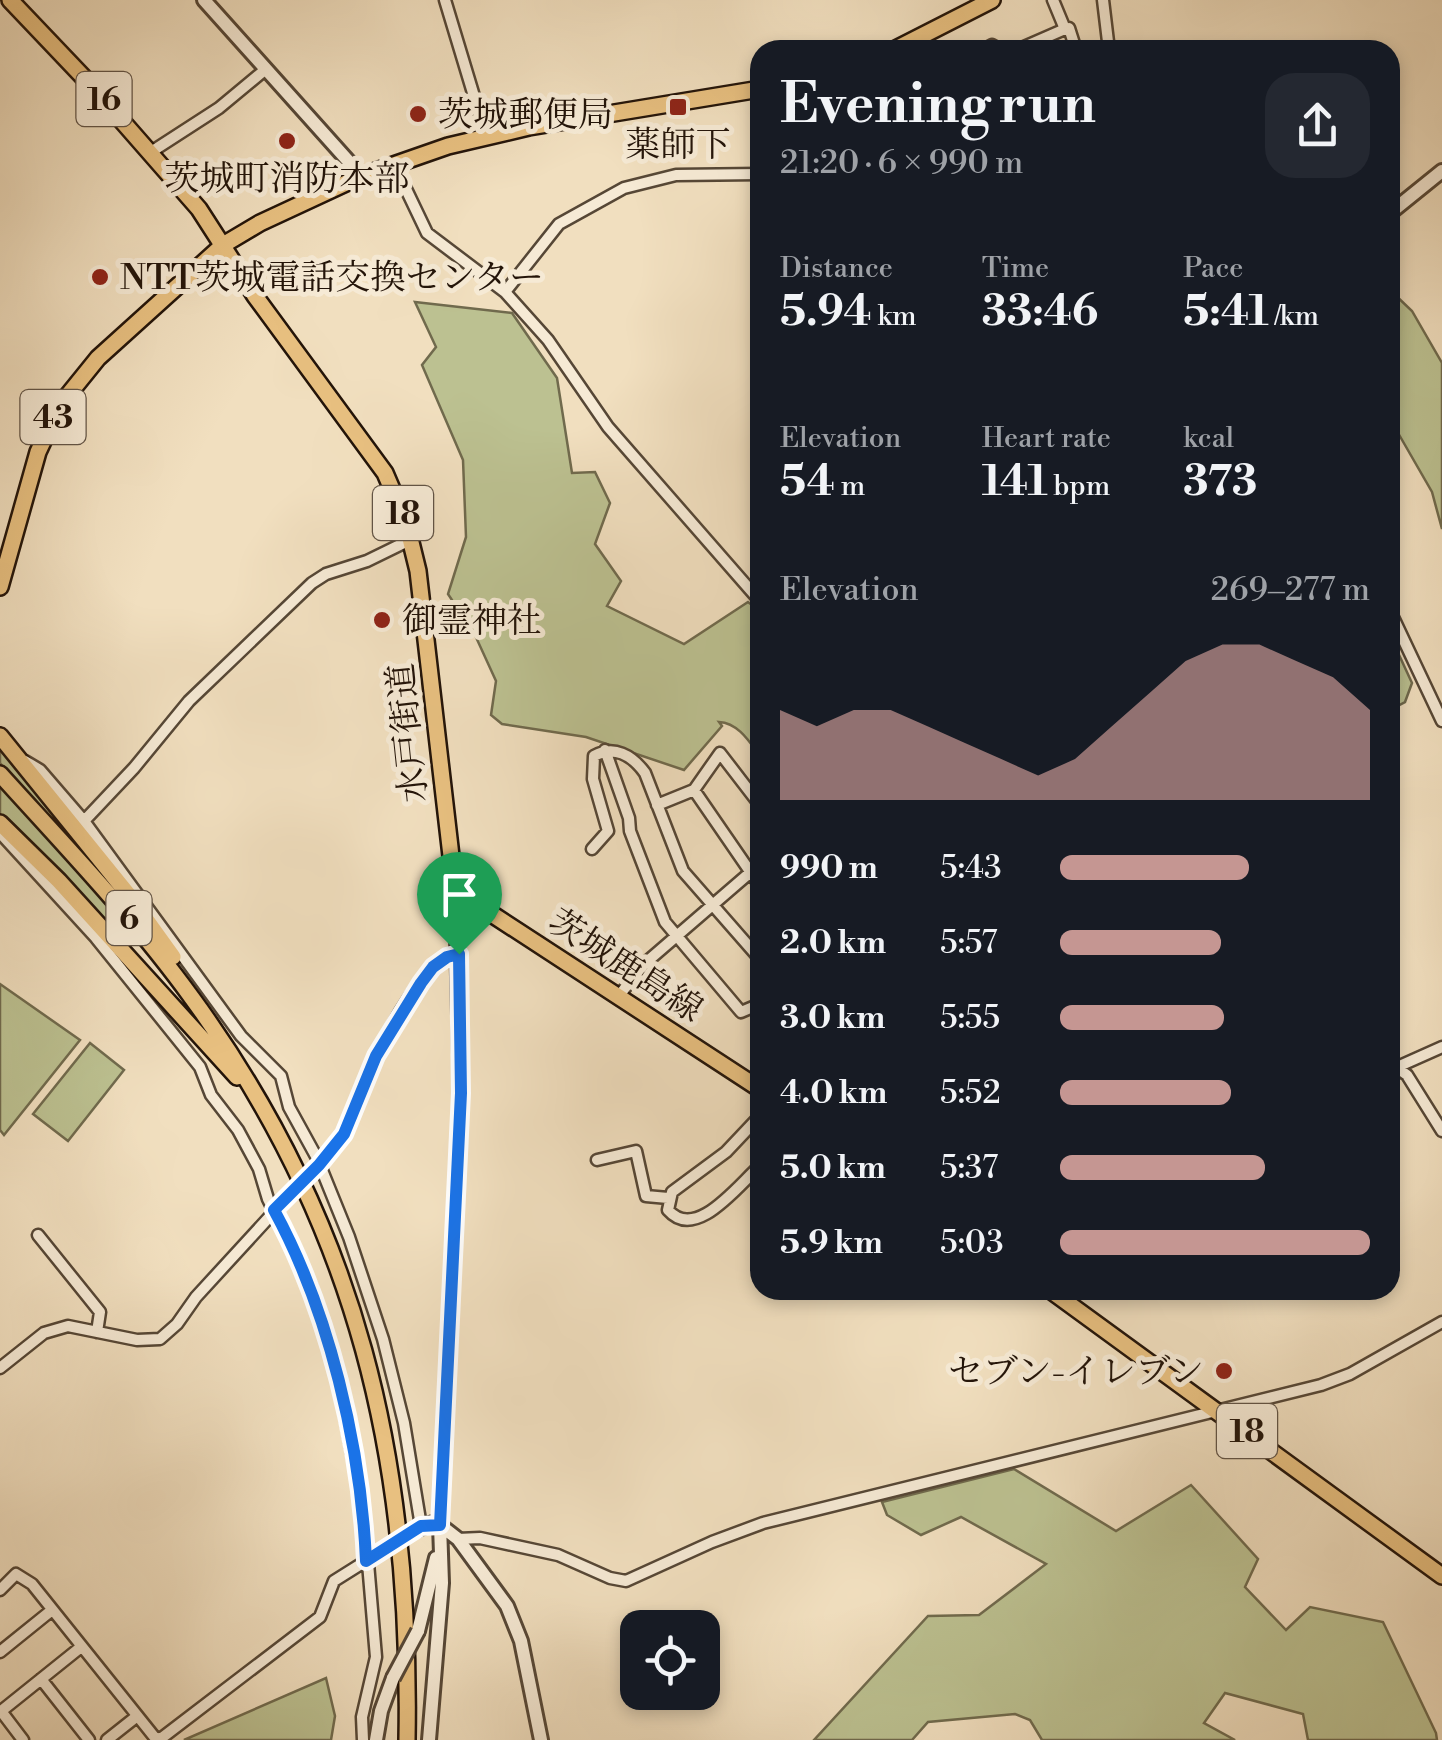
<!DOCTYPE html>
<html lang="en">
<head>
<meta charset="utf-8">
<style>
	:root { --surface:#171b24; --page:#242831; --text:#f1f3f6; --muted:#9ea1a6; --accent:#c59692 }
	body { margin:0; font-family:"Libre Bodoni","Noto Serif JP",serif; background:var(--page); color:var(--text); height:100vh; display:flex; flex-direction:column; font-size:38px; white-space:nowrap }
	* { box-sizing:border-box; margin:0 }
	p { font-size:32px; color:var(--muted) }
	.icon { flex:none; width:55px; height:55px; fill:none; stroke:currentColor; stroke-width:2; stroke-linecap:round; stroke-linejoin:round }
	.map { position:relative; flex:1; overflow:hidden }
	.details { position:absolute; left:750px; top:40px; width:650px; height:1260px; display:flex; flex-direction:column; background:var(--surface); border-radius:30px; box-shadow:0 5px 15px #0003 }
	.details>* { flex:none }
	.tools { position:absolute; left:620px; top:1610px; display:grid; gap:20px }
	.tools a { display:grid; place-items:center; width:100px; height:100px; border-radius:20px; background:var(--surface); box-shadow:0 5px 15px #0003; font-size:50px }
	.pin { position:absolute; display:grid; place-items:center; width:85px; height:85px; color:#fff; margin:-102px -42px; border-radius:50% 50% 50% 0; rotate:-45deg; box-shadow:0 0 10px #0007 }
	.pin .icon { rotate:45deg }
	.round { display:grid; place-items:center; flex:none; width:105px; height:105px; border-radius:30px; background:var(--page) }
	.overview { display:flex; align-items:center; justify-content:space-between; height:170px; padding:0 30px }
	h1 { font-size:55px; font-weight:700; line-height:75px }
	.metrics { display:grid; grid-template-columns:repeat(3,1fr); gap:15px; height:170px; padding:10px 30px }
	.metrics div { display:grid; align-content:center }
	.metrics b { font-size:42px; font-weight:700 }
	.metrics small { font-size:28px; font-weight:400 }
	.metrics p { font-size:28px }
	.chart { height:280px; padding:20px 30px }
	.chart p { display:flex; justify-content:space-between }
	.chart svg { width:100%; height:180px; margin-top:10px; fill:var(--accent); opacity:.7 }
	ul { padding:0 30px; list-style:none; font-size:32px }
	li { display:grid; grid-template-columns:160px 120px 1fr; align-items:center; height:75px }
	li i { height:25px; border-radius:12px; background:var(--accent) }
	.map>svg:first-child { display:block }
	.green { fill:#bcc191; stroke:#706a4d; stroke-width:2.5 }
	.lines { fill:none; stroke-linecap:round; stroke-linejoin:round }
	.minor-casing { stroke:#564736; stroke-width:15 }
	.tertiary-casing { stroke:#564736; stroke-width:18 }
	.primary-casing { stroke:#231409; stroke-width:20 }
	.trunk-casing { stroke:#231409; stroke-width:20 }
	.minor { stroke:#f6ead5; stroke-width:10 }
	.tertiary { stroke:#f6ead5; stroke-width:12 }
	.primary { stroke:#e8c080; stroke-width:15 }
	.trunk { stroke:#e8c080; stroke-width:15 }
	.minor-bridge-casing { stroke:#564736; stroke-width:15; stroke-linecap:butt }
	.tertiary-bridge-casing { stroke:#564736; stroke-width:18; stroke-linecap:butt }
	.minor-bridge { stroke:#f6ead5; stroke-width:10 }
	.tertiary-bridge { stroke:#f6ead5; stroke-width:12 }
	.route-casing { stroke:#fff; stroke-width:20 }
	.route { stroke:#1a73e8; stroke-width:12 }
	.poi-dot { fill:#8f2418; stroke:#f6ead5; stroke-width:4 }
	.labels { text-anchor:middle; stroke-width:10; stroke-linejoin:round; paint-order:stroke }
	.shield { fill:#f6ead5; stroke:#625446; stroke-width:2.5 }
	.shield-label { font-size:32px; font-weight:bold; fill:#231409 }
	.poi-label { font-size:35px; fill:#231409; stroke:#f6ead5; text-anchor:start }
	.street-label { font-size:35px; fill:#231409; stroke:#f6ead5 }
</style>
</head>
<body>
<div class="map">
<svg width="1442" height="1740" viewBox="0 0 1442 1740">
	<rect width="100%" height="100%" fill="#f1dfbf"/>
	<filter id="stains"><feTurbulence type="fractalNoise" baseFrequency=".002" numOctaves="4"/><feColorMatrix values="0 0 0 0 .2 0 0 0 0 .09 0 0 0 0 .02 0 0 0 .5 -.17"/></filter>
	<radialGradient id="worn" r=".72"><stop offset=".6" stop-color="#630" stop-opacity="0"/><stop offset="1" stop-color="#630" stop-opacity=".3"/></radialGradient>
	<!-- green -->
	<path class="green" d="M 1390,290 L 1412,311 L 1442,363 L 1442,529 L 1432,492 L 1390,419 Z
		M 415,302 L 512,313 L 557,378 L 572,473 L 595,472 L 610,503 L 595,544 L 621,581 L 607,606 L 684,644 L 748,602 L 760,611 L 760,756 C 749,741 738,723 719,722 L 722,726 L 684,770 L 586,737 L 502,724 L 491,715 L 496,681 L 475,635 L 448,594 L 466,537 L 463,460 L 422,365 L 436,347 Z
		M 1394,644 L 1412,683 L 1405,702 L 1390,710 L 1390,646 Z
		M 0,742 L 142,923 L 0,763 Z
		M 0,783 L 130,931 L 120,940 L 0,817 Z
		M 0,984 L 80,1040 L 4,1135 L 0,1130 Z
		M 90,1043 L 124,1070 L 68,1141 L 33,1114 Z
		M 1014,1469 L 1116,1531 L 1191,1485 L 1258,1559 L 1245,1587 L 1286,1630 L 1310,1607 L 1383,1622 L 1436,1733 L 1437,1740 L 1308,1740 L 1303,1714 L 1225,1693 L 1204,1723 L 1235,1740 L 1042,1740 L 1030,1720 L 1015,1714 L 928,1722 L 912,1740 L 814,1740 L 928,1616 L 979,1615 L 1046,1564 L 961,1517 L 921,1535 L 887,1515 L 882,1502 Z
		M 326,1678 L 335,1716 L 331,1740 L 184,1740 Z"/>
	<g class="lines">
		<!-- minor casing -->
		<g class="minor-casing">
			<path id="minor" d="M 445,0 L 486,136
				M 1053,0 L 1065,29 L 1069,28 L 1076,50
				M 1103,0 L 1109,50
				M 983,50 L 992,45 L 1001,50
				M 1017,50 L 1065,29
				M 151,152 L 219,108 L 266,69
				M 394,164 L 427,233 L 505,292 L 548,340 L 608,427 L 760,601
				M 505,292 L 559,224 L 624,188 L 676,175 L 760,174
				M 1390,611 L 1442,721
				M 605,750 L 629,818 L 630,831 L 665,922 L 741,1012 L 760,1004
				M 25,761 L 40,770 L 84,821 L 241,1036 L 281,1076 L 289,1107 L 317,1158 L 349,1237 L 383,1339 L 404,1423 L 421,1526
				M 694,790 L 760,886
				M 657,805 L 694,790 L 720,753 L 760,805
				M 84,821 L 134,768 L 189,701 L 312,583 L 326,574 L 367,561 L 412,539
				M 1,834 L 96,938 L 200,1067 L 211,1095 L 238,1130 L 259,1169 L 268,1199 L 311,1286 L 339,1382 L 364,1516 L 376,1657 L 362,1717 L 363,1740
				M 592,849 L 608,831 L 593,779 L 594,756 C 614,745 632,755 645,773 L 683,871 L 760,959
				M 618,997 L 643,965 L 760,864
				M 1390,1063 L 1407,1075 L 1442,1131
				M 1395,1068 L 1442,1047
				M 760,1116 L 726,1152 L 672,1192 L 668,1210 C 696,1242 738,1185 760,1166
				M 597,1160 L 636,1151 L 646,1196 L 668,1198
				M 316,1168 C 327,1157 338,1145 345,1131 C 366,1086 406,966 459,955
				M 38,1235 L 100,1312 L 97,1332
				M 0,1368 L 44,1333 L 68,1326 L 137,1340 L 160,1339 L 177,1324 L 196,1297 L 284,1201
				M 458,1539 L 480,1538 L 558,1555 L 610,1578 L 626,1581 L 712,1542 L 763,1523 L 1321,1385 L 1350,1374 L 1442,1322
				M 0,1590 L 16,1574 L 32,1584 L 156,1739 L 163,1737 L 320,1617 L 334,1581 L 369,1559
				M 0,1652 L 52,1610
				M 41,1679 L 89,1740
				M 1,1711 L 23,1740
				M 0,1712 L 81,1647
				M 107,1740 L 136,1717"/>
		</g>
		<!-- tertiary casing -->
		<g class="tertiary-casing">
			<path id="tertiary" d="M 204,0 L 350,163 L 359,177
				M 1390,213 L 1442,171
				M 415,1530 L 433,1523 L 440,1525 L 458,1539 L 507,1606 L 521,1641 L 541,1740
				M 418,1631 L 436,1558
				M 376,1740 L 381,1711 L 393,1678
				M 429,1740 L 442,1583 L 440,1525 L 461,1093 L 456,899"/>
		</g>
		<!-- primary casing -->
		<g class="primary-casing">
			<path id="primary" d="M 10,0 L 87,81 L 199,209 L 255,296 L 385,473 L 406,522 L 418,571 L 456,899 L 484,909 L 760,1089
				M 894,50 L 992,0
				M 0,587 L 38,452 L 60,405 L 98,358 L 223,245 L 260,223 L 359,177 L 448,146 L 529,127 L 760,89
				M 1050,1290 L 1442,1576"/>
		</g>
		<!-- trunk casing -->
		<g class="trunk-casing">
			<path id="trunk" d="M 0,736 L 127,893 L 173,957
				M 0,774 C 66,847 134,918 192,998 C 358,1225 412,1462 407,1740
				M 0,823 L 59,881 L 237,1077"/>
		</g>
		<!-- minor -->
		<use href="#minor" class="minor"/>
		<!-- tertiary -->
		<use href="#tertiary" class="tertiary"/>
		<!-- primary -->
		<use href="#primary" class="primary"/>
		<!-- trunk -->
		<use href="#trunk" class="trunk"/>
		<!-- minor-bridge casing -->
		<g class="minor-bridge-casing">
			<path id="minor-bridge" d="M 284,1201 L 312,1172
				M 375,1556 L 415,1530"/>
		</g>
		<!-- tertiary-bridge casing -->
		<g class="tertiary-bridge-casing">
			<path id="tertiary-bridge" d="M 393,1678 L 418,1631"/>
		</g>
		<!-- minor-bridge -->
		<use href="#minor-bridge" class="minor-bridge"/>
		<!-- tertiary-bridge -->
		<use href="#tertiary-bridge" class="tertiary-bridge"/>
	</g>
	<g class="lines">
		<!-- route casing -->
		<g class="route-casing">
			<path id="route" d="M 459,954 L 461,1093 L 440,1525 L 421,1526 L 366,1561 C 361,1446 329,1311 274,1210 L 319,1165 L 344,1134 L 376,1056 L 421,983 L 433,967 L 447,957 Z"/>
		</g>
		<!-- route -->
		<use href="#route" class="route"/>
	</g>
	<!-- markers -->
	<g class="poi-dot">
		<rect x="668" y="97" width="20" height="20" rx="5"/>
		<circle cx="418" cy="114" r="10"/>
		<circle cx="287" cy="141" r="10"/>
		<circle cx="100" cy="277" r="10"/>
		<circle cx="382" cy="620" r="10"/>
		<circle cx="1224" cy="1371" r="10"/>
	</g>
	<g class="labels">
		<!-- shield labels -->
		<g class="shield">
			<rect x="76.5" y="72" width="55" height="54" rx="8"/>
			<rect x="20.5" y="390" width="65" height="54" rx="8"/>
			<rect x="373" y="486" width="60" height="54" rx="8"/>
			<rect x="106.5" y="891" width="45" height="54" rx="8"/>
			<rect x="1217" y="1404" width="60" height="54" rx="8"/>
		</g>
		<g class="shield-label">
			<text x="104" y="110">16</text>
			<text x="53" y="428">43</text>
			<text x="403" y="524">18</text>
			<text x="129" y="929">6</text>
			<text x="1247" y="1442">18</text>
		</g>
		<!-- poi labels -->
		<g class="poi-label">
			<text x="438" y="126">茨城郵便局</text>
			<text x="678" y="156" text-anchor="middle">薬師下</text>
			<text x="287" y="190" text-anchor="middle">茨城町消防本部</text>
			<text x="120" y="289">NTT茨城電話交換センター</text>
			<text x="402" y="632">御霊神社</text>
			<text x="1204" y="1383" text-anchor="end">セブン-イレブン</text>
		</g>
		<!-- street labels -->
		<g class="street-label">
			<text transform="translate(407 733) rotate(-96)" y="12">水戸街道</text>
			<text transform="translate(626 965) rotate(33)" y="12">茨城鹿島線</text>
		</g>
	</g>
	<rect width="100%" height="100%" filter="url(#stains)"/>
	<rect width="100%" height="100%" fill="url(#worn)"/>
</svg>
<div class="tools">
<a><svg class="icon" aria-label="locate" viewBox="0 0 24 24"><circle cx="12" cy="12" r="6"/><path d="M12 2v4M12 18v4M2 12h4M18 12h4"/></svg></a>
</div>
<div class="pin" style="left:459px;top:954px;background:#1e9e55"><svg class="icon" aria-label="arrive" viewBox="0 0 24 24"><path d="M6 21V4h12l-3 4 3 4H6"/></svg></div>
<section class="details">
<div class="overview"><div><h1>Evening run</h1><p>21:20 · 6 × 990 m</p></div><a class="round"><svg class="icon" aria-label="share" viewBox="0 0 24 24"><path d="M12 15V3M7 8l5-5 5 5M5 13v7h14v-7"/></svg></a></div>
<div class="metrics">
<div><p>Distance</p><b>5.94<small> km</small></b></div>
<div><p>Time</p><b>33:46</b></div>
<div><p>Pace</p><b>5:41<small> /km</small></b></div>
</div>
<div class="metrics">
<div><p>Elevation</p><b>54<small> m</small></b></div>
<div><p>Heart rate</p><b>141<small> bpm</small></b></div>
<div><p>kcal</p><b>373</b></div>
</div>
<div class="chart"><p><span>Elevation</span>269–277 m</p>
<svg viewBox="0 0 160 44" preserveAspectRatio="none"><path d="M0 44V22L10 26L20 22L30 22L40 26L50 30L60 34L70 38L80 34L90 26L100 18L110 10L120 6L130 6L140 10L150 14L160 22V44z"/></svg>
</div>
<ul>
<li><b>990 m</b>5:43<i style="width:61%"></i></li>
<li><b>2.0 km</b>5:57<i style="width:52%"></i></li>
<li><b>3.0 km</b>5:55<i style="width:53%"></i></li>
<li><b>4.0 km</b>5:52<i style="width:55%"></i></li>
<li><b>5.0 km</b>5:37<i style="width:66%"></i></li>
<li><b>5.9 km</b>5:03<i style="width:100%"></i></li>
</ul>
</section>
</div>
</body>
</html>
